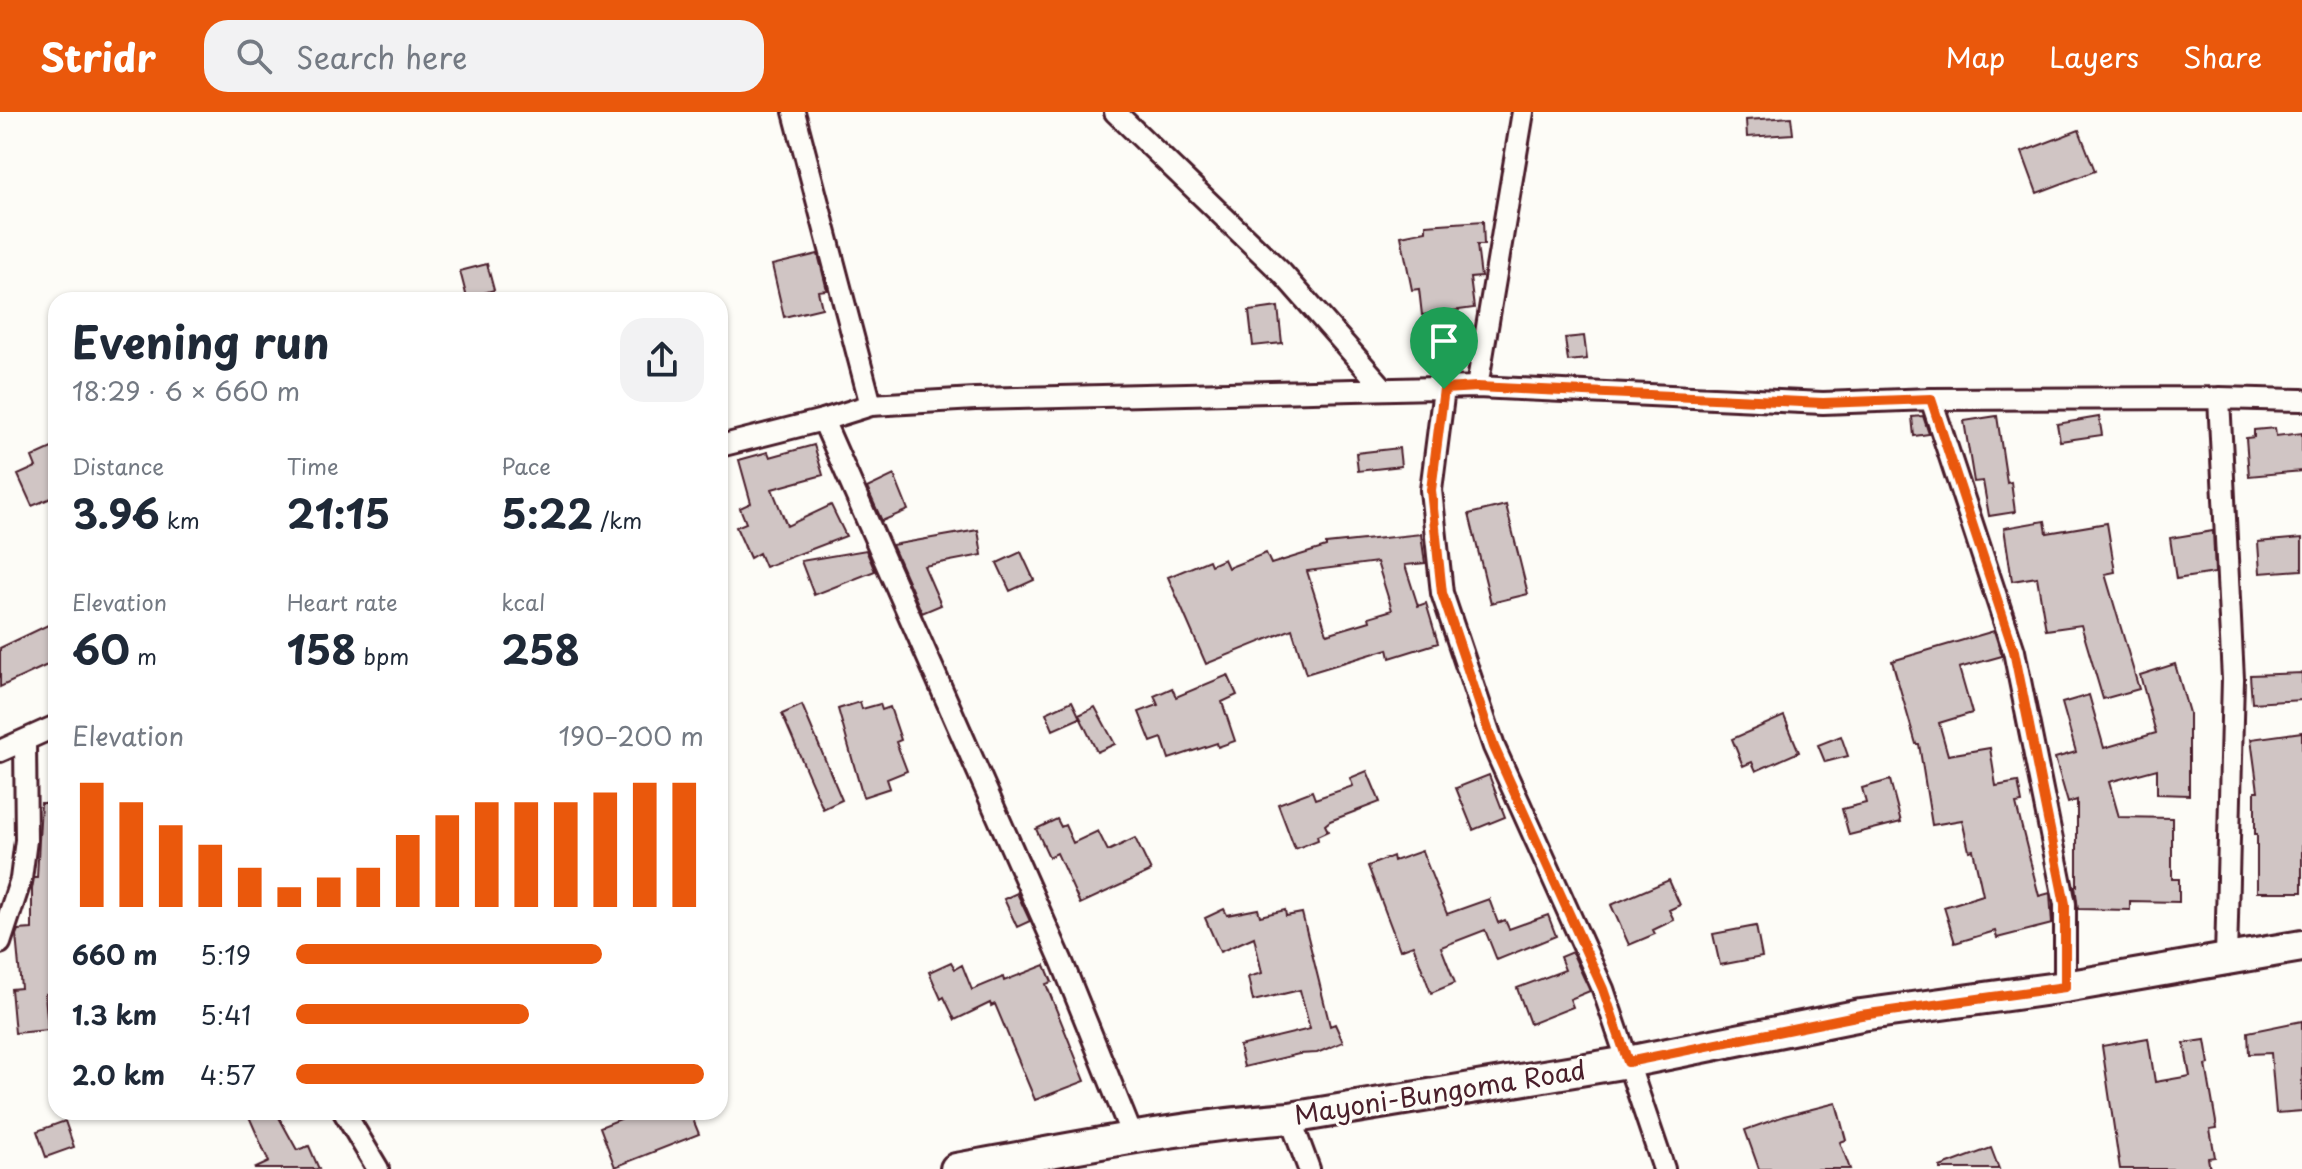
<!DOCTYPE html>
<html lang="en">
<head>
<meta charset="utf-8">
<style>
	:root { --surface:#fff; --page:#f2f2f3; --text:#1f2937; --muted:#747a83; --accent:#ea580c }
	body { margin:0; font-family:"Playpen Sans",sans-serif; background:var(--page); color:var(--text); height:100vh; display:flex; flex-direction:column; font-size:30px; white-space:nowrap }
	* { box-sizing:border-box; margin:0 }
	p { font-size:26px; color:var(--muted) }
	.icon { flex:none; width:44px; height:44px; fill:none; stroke:currentColor; stroke-width:2; stroke-linecap:round; stroke-linejoin:round }
	.map { position:relative; flex:1; overflow:hidden }
	.drawer { position:absolute; left:48px; top:180px; width:680px; height:828px; display:flex; flex-direction:column; background:var(--surface); border-radius:24px; box-shadow:0 2px 6px #0004 }
	.drawer>* { flex:none }
	.pin { position:absolute; display:grid; place-items:center; width:68px; height:68px; color:#fff; margin:-82px -34px; border-radius:50% 50% 50% 0; rotate:-45deg; box-shadow:0 0 8px #0007 }
	.pin .icon { rotate:45deg }
	.round { display:grid; place-items:center; flex:none; width:84px; height:84px; border-radius:24px; background:var(--page) }
	.summary { display:flex; align-items:center; justify-content:space-between; height:136px; padding:0 24px }
	h1 { font-size:44px; font-weight:700; line-height:60px }
	.metrics { display:grid; grid-template-columns:repeat(3,1fr); gap:12px; height:136px; padding:8px 24px }
	.metrics div { display:grid; align-content:center }
	.metrics b { font-size:40px; font-weight:700 }
	.metrics small { font-size:22px; font-weight:400 }
	.metrics p { font-size:22px }
	.chart { height:224px; padding:16px 24px }
	.chart p { display:flex; justify-content:space-between }
	.chart svg { width:100%; height:144px; margin-top:8px; stroke:var(--accent); stroke-width:6 }
	ul { padding:0 24px; list-style:none; font-size:26px }
	li { display:grid; grid-template-columns:128px 96px 1fr; align-items:center; height:60px }
	li i { height:20px; border-radius:10px; background:var(--accent) }
	header { display:flex; align-items:center; gap:48px; box-sizing:border-box; height:112px; padding:0 40px; background:var(--accent); color:#fff }
	header strong { font-size:38px }
	nav { display:flex; gap:44px; margin-inline-start:auto; font-size:28px }
	.search { width:560px; height:72px; background:var(--page); display:flex; align-items:center; gap:20px; box-sizing:border-box; padding:0 28px; border-radius:24px; color:var(--muted); font-size:30px }
	.map>svg:first-child { display:block }
	.building { fill:#d0c5c4; stroke:#4a1f2b; stroke-width:2; fill-rule:evenodd }
	.lines { fill:none; stroke-linecap:round; stroke-linejoin:round }
	.street-casing { stroke:#4a1f2b; stroke-width:26 }
	.primary-casing { stroke:#4a1f2b; stroke-width:36 }
	.street { stroke:#fdfcf7; stroke-width:20 }
	.primary { stroke:#fdfcf7; stroke-width:30 }
	.route-casing { stroke:#fff; stroke-width:16 }
	.route { stroke:#ea580c; stroke-width:10 }
	.labels { text-anchor:middle; stroke-width:6; stroke-linejoin:round; paint-order:stroke }
	.street-label { font-size:26px; fill:#4a1f2b; stroke:#fdfcf7 }
</style>
</head>
<body>
<header>
<strong>Stridr</strong>
<div class="search"><svg class="icon" aria-label="search" viewBox="0 0 24 24"><circle cx="10" cy="10" r="6"/><path d="M15 15l6 6"/></svg>Search here</div>
<nav><a>Map</a><a>Layers</a><a>Share</a></nav>
</header>
<div class="map">
<svg width="2302" height="1057" viewBox="0 0 2302 1057">
	<rect width="100%" height="100%" fill="#fdfcf7"/>
	<filter id="ink" filterUnits="userSpaceOnUse"><feTurbulence type="fractalNoise" baseFrequency=".0125" numOctaves="2"/><feDisplacementMap in="SourceGraphic" scale="16" xChannelSelector="R" yChannelSelector="G"/><feConvolveMatrix kernelMatrix="1 2 1 2 8 2 1 2 1" color-interpolation-filters="sRGB"/></filter>
	<g filter="url(#ink)">
		<!-- building -->
		<path class="building" d="M 1791,5 L 1793,22 L 1747,25 L 1746,8 Z
			M 2079,18 L 2095,59 L 2037,81 L 2022,40 Z
			M 1483,109 L 1484,133 L 1477,133 L 1481,165 L 1470,166 L 1474,196 L 1422,203 L 1419,177 L 1412,178 L 1401,124 L 1426,119 L 1426,113 Z
			M 818,142 L 827,178 L 818,179 L 822,196 L 784,205 L 772,153 Z
			M 487,152 L 494,178 L 467,186 L 460,159 Z
			M 1278,195 L 1282,231 L 1253,234 L 1249,199 Z
			M 1584,224 L 1587,247 L 1568,249 L 1565,226 Z
			M 1923,304 L 1929,322 L 1914,324 L 1912,305 Z
			M 1997,304 L 2007,371 L 2011,370 L 2015,400 L 1989,404 L 1983,369 L 1974,370 L 1964,309 Z
			M 2099,305 L 2102,323 L 2060,329 L 2057,312 Z
			M 2275,316 L 2276,324 L 2302,321 L 2302,359 L 2249,364 L 2246,326 L 2254,325 L 2254,318 Z
			M 814,333 L 823,363 L 772,377 L 787,414 L 831,393 L 846,424 L 765,455 L 759,441 L 750,446 L 736,415 L 746,411 L 740,396 L 751,391 L 739,348 L 768,340 L 770,345 Z
			M 56,334 L 56,384 L 32,394 L 18,363 L 36,355 L 32,345 Z
			M 1399,336 L 1401,354 L 1358,359 L 1356,341 Z
			M 894,363 L 908,398 L 882,409 L 867,376 Z
			M 1506,393 L 1528,482 L 1491,491 L 1469,402 Z
			M 2045,409 L 2047,421 L 2107,411 L 2115,460 L 2105,462 L 2139,577 L 2103,587 L 2081,513 L 2046,518 L 2037,465 L 2012,469 L 2004,416 Z
			M 978,418 L 982,443 L 924,454 L 941,493 L 922,501 L 892,433 Z
			M 2213,419 L 2215,461 L 2176,467 L 2170,426 Z
			M 1421,422 L 1425,451 L 1405,453 L 1418,494 L 1426,491 L 1438,531 L 1390,546 L 1388,537 L 1306,562 L 1292,517 L 1206,552 L 1168,465 L 1209,448 L 1211,453 L 1224,447 L 1228,456 L 1266,441 L 1271,452 L 1326,435 L 1326,432 ZM 1377,450 L 1392,498 L 1369,505 L 1370,509 L 1327,522 L 1307,459 Z
			M 2302,426 L 2302,458 L 2260,461 L 2258,430 Z
			M 866,438 L 875,459 L 814,483 L 801,449 Z
			M 1021,440 L 1034,468 L 1010,479 L 997,451 Z
			M 50,512 L 56,524 L 56,549 L 0,575 L 0,536 Z
			M 1994,519 L 2002,544 L 1959,556 L 1972,601 L 1939,611 L 1948,643 L 1990,636 L 1996,674 L 2018,670 L 2022,691 L 2016,692 L 2039,784 L 2050,781 L 2052,812 L 1997,826 L 1995,819 L 1955,831 L 1944,795 L 1983,783 L 1973,738 L 1969,739 L 1962,708 L 1932,713 L 1919,632 L 1916,632 L 1892,549 Z
			M 2175,552 L 2189,601 L 2189,683 L 2157,682 L 2157,657 L 2109,670 L 2119,705 L 2172,706 L 2172,767 L 2179,767 L 2179,790 L 2130,789 L 2130,798 L 2078,797 L 2075,774 L 2077,774 L 2077,688 L 2068,691 L 2055,646 L 2076,640 L 2062,591 L 2089,583 L 2104,636 L 2156,621 L 2140,563 Z
			M 2302,561 L 2302,588 L 2252,591 L 2250,563 Z
			M 1228,563 L 1237,583 L 1222,590 L 1235,629 L 1218,635 L 1217,631 L 1169,647 L 1162,626 L 1151,630 L 1139,600 L 1158,593 L 1154,584 L 1172,576 L 1176,585 Z
			M 1072,589 L 1080,606 L 1053,618 L 1046,601 Z
			M 860,590 L 862,597 L 880,592 L 882,598 L 890,595 L 901,628 L 896,630 L 907,659 L 887,667 L 890,676 L 863,685 L 838,597 Z
			M 802,593 L 842,688 L 823,697 L 782,602 Z
			M 1095,595 L 1115,632 L 1097,640 L 1079,603 Z
			M 1784,604 L 1799,640 L 1756,659 L 1752,650 L 1743,654 L 1732,627 Z
			M 2302,620 L 2302,780 L 2257,780 L 2257,722 L 2255,722 L 2255,679 L 2258,679 L 2251,627 Z
			M 1841,624 L 1848,644 L 1825,650 L 1818,633 Z
			M 1367,659 L 1380,690 L 1330,709 L 1325,713 L 1328,719 L 1317,724 L 1318,728 L 1295,737 L 1278,692 L 1312,679 L 1315,687 L 1353,674 L 1350,666 Z
			M 1489,663 L 1505,705 L 1473,718 L 1456,676 Z
			M 1890,668 L 1901,710 L 1849,723 L 1842,697 L 1866,691 L 1862,676 Z
			M 41,691 L 56,691 L 56,881 L 45,882 L 48,918 L 15,921 L 11,877 L 21,876 L 16,823 L 18,818 L 32,817 L 32,777 L 34,766 L 37,766 Z
			M 1057,707 L 1061,715 L 1065,713 L 1073,731 L 1098,719 L 1108,739 L 1135,726 L 1151,759 L 1080,792 L 1057,741 L 1049,745 L 1036,717 Z
			M 1422,739 L 1447,802 L 1489,787 L 1498,811 L 1505,808 L 1509,817 L 1548,803 L 1556,824 L 1497,848 L 1485,818 L 1441,835 L 1455,871 L 1431,881 L 1413,833 L 1400,838 L 1368,754 L 1393,744 L 1394,749 Z
			M 1669,768 L 1680,793 L 1669,798 L 1674,808 L 1653,818 L 1655,822 L 1629,833 L 1611,793 Z
			M 1017,781 L 1030,809 L 1017,815 L 1004,787 Z
			M 1224,797 L 1227,803 L 1258,797 L 1260,804 L 1285,798 L 1286,804 L 1302,801 L 1330,914 L 1335,912 L 1343,930 L 1317,941 L 1299,942 L 1244,955 L 1239,934 L 1310,917 L 1300,878 L 1253,889 L 1248,865 L 1262,861 L 1254,825 L 1220,840 L 1205,806 Z
			M 1756,814 L 1762,845 L 1720,853 L 1713,822 Z
			M 1572,840 L 1590,879 L 1570,887 L 1573,895 L 1530,912 L 1517,876 L 1565,858 L 1560,845 Z
			M 951,850 L 955,857 L 962,853 L 972,878 L 1003,865 L 1004,869 L 1045,853 L 1052,870 L 1046,872 L 1085,969 L 1035,988 L 995,892 L 991,894 L 990,891 L 955,908 L 944,885 L 941,887 L 929,860 Z
			M 2302,909 L 2302,999 L 2276,1001 L 2271,941 L 2249,942 L 2248,920 Z
			M 2148,926 L 2155,970 L 2190,964 L 2184,931 L 2205,928 L 2209,952 L 2206,953 L 2217,1016 L 2210,1017 L 2215,1045 L 2208,1046 L 2210,1057 L 2120,1057 L 2102,934 Z
			M 1836,991 L 1846,1028 L 1840,1030 L 1850,1057 L 1759,1057 L 1745,1018 L 1784,1004 Z
			M 247,1000 L 276,1000 L 297,1038 L 309,1034 L 319,1057 L 254,1057 L 269,1050 Z
			M 638,1000 L 690,1000 L 699,1022 L 615,1055 L 600,1015 Z
			M 65,1009 L 74,1035 L 46,1045 L 37,1019 Z
			M 1991,1036 L 1999,1057 L 1940,1057 L 1940,1055 Z"/>
		<g class="lines">
			<!-- street casing -->
			<g class="street-casing">
				<path id="street" d="M 794,0 L 871,293
					M 1115,0 L 1282,161 L 1384,277
					M 1477,275 L 1523,0
					M 1444,277 L 1431,378 L 1442,481 L 1494,635 L 1603,877 L 1664,1057
					M 2219,286 L 2233,567 L 2226,846
					M 1931,287 L 2014,539 L 2065,792 L 2065,875
					M 823,308 L 1062,850 L 1133,1026
					M 720,334 L 823,308 L 871,293 L 975,287 L 1477,275 L 1823,291 L 1931,287 L 2219,286 L 2302,288
					M 0,639 L 56,614
					M 0,831 L 21,767 L 26,728 L 25,629
					M 344,1000 L 378,1057
					M 1290,1006 L 1309,1057"/>
			</g>
			<!-- primary casing -->
			<g class="primary-casing">
				<path id="primary" d="M 956,1057 C 1066,1038 1178,1014 1290,1006 L 1628,950 L 1861,903 L 2065,875 L 2302,834"/>
			</g>
			<!-- street -->
			<use href="#street" class="street"/>
			<!-- primary -->
			<use href="#primary" class="primary"/>
		</g>
	</g>
	<g class="lines" filter="url(#ink)">
		<!-- route casing -->
		<g class="route-casing">
			<path id="route" d="M 1477,275 L 1823,291 L 1931,287 L 2014,539 L 2065,792 L 2065,875 L 1861,903 L 1628,950 L 1603,877 L 1494,635 L 1442,481 L 1431,378 L 1444,277 Z"/>
		</g>
		<!-- route -->
		<use href="#route" class="route"/>
	</g>
	<g class="labels">
		<!-- street labels -->
		<g class="street-label">
			<text transform="translate(1440 981) rotate(-9)" y="9">Mayoni-Bungoma Road</text>
		</g>
	</g>
</svg>
<div class="pin" style="left:1444px;top:277px;background:#1e9e55"><svg class="icon" aria-label="arrive" viewBox="0 0 24 24"><path d="M6 21V4h12l-3 4 3 4H6"/></svg></div>
<section class="drawer">
<div class="summary"><div><h1>Evening run</h1><p>18:29 · 6 × 660 m</p></div><a class="round"><svg class="icon" aria-label="share" viewBox="0 0 24 24"><path d="M12 15V3M7 8l5-5 5 5M5 13v7h14v-7"/></svg></a></div>
<div class="metrics">
<div><p>Distance</p><b>3.96<small> km</small></b></div>
<div><p>Time</p><b>21:15</b></div>
<div><p>Pace</p><b>5:22<small> /km</small></b></div>
</div>
<div class="metrics">
<div><p>Elevation</p><b>60<small> m</small></b></div>
<div><p>Heart rate</p><b>158<small> bpm</small></b></div>
<div><p>kcal</p><b>258</b></div>
</div>
<div class="chart"><p><span>Elevation</span>190–200 m</p>
<svg viewBox="0 0 160 44" preserveAspectRatio="none"><path d="M5 44V6M15 44V12M25 44V19M35 44V25M45 44V32M55 44V38M65 44V35M75 44V32M85 44V22M95 44V16M105 44V12M115 44V12M125 44V12M135 44V9M145 44V6M155 44V6"/></svg>
</div>
<ul>
<li><b>660 m</b>5:19<i style="width:75%"></i></li>
<li><b>1.3 km</b>5:41<i style="width:57%"></i></li>
<li><b>2.0 km</b>4:57<i style="width:100%"></i></li>
</ul>
</section>
</div>
</body>
</html>
